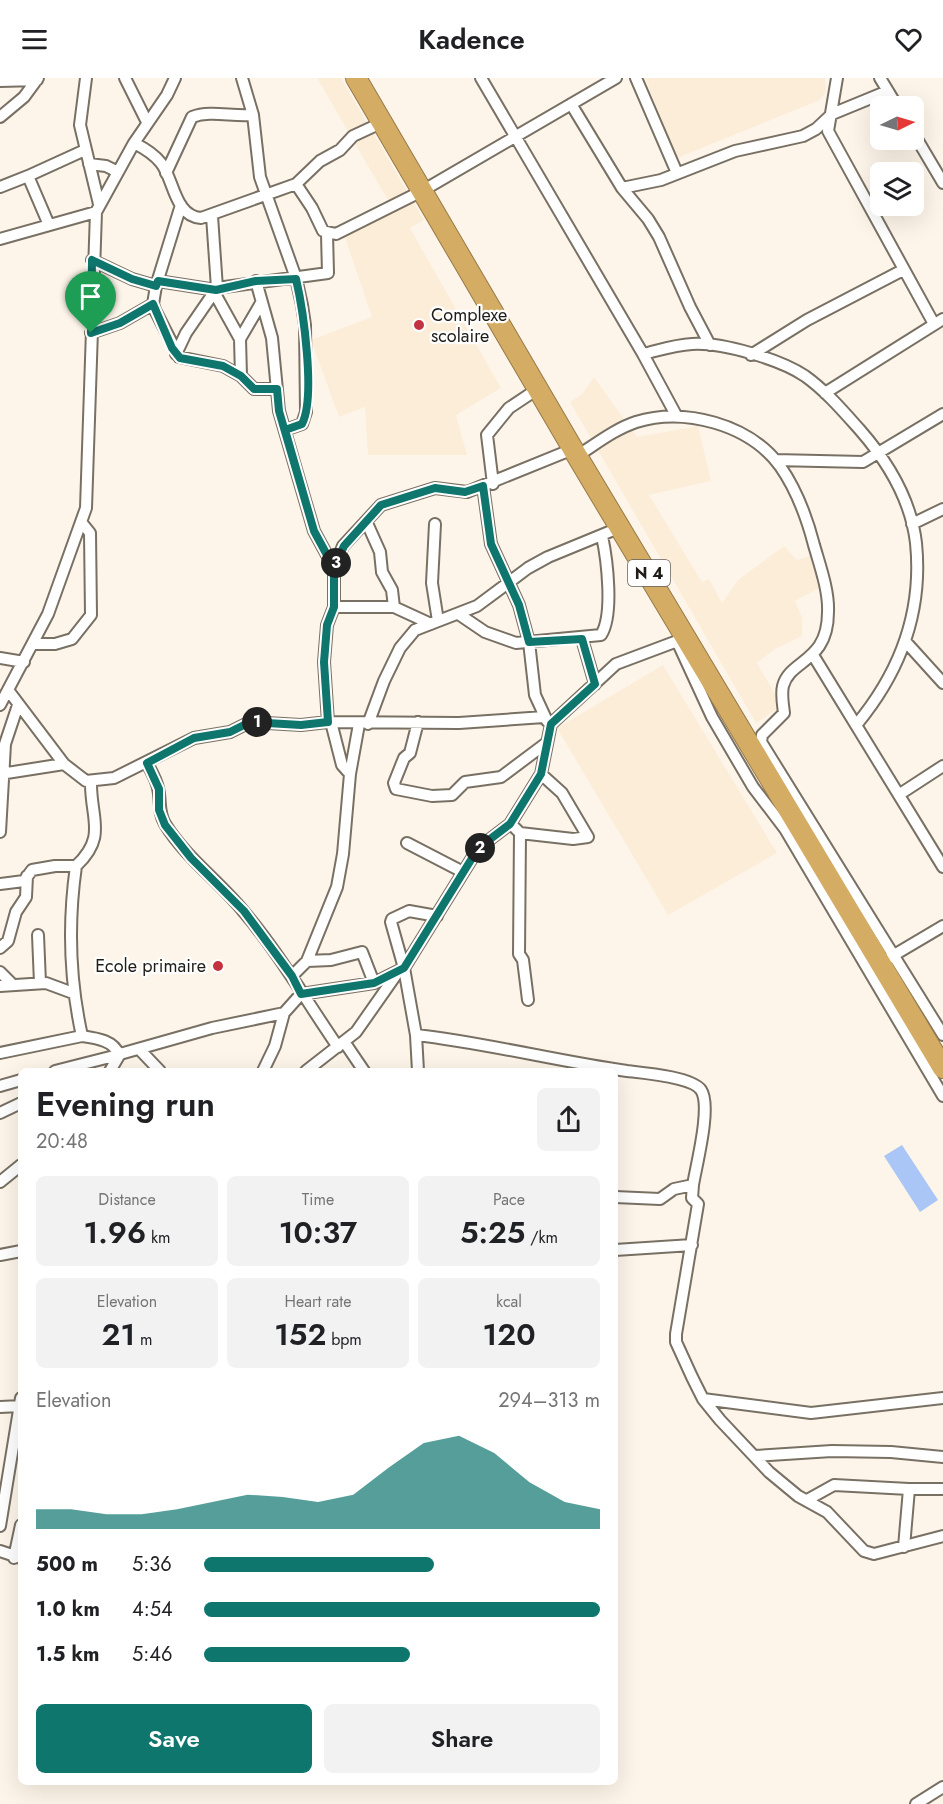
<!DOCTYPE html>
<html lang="en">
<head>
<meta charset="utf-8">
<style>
	:root { --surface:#fff; --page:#f2f2f2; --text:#202124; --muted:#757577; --accent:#0f766e }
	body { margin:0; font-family:Jost,sans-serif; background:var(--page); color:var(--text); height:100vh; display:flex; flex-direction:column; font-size:22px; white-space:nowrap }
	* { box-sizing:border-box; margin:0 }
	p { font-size:20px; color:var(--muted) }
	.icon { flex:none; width:33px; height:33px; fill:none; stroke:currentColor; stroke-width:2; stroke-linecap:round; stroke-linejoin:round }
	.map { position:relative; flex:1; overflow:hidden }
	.drawer { position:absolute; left:18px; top:990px; width:600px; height:717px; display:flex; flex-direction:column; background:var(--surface); border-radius:9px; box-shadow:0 6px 24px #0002 }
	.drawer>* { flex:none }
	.needle { width:39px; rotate:85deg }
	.fabs { position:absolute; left:870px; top:18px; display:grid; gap:12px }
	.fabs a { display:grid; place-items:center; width:54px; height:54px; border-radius:9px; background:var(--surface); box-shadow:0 6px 24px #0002; font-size:30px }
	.pin { position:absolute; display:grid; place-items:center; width:51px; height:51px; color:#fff; margin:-62px -26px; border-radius:50% 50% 50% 0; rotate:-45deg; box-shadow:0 0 6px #0007 }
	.pin .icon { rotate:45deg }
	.km { position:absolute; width:30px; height:30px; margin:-15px; border-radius:50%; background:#222; color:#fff; font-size:16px; line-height:30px; text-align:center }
	.round { display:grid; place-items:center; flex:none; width:63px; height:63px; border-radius:9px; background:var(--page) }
	.head { display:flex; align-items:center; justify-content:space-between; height:102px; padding:0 18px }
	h1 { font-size:33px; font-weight:600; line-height:45px }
	.stats { display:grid; grid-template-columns:repeat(3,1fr); gap:9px; height:102px; padding:6px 18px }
	.stats div { display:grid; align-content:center; border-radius:9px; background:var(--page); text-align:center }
	.stats b { font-size:30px; font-weight:600 }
	.stats small { font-size:16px; font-weight:400 }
	.stats p { font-size:16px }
	.chart { height:168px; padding:12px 18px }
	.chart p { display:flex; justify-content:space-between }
	.chart svg { width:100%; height:108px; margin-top:6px; fill:var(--accent); opacity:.7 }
	.action { display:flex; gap:12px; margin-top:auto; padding:12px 18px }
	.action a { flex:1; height:69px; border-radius:9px; background:var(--accent); color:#fff; font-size:24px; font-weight:600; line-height:69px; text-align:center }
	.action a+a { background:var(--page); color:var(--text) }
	ul { padding:0 18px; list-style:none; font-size:20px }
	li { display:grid; grid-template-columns:96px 72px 1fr; align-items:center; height:45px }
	li i { height:15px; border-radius:8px; background:var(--accent) }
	header { display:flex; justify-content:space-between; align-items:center; height:78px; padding:0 18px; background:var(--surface); font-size:27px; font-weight:600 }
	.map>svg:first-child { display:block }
	.built { fill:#fcedd9 }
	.water { fill:#aac6f6 }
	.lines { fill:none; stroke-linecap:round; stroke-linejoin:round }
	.street-casing { stroke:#797064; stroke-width:14 }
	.highway-casing { stroke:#967a49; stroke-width:22 }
	.street { stroke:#fff; stroke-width:10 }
	.highway { stroke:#d5ac64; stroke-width:20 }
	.route-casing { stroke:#fff; stroke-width:12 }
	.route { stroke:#0f766e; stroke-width:8 }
	.poi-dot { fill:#c3333f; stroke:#fff; stroke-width:2 }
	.labels { text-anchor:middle; stroke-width:4.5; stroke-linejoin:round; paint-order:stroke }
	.shield { fill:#fff; stroke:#63605d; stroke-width:1.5 }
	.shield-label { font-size:16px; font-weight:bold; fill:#201c17 }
	.poi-label { font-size:18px; fill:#201c17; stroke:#fff; text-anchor:start }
</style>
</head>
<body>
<header><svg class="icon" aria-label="menu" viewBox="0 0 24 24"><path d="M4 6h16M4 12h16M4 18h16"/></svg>Kadence<svg class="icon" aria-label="heart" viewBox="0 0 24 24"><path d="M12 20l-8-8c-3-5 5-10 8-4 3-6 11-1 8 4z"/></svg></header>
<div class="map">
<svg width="943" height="1726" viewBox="0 0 943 1726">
	<rect width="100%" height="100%" fill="#fef5ea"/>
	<!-- built -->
	<path class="built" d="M 317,0 L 341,0 L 424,142 L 410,150 L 501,310 L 456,337 L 467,377 L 368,377 L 365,329 L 339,339 L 311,262 L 372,239 L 343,154 L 393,131 Z
		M 645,0 L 825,0 L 826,13 L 820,22 L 677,80 Z
		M 594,299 L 637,359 L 698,348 L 711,403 L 649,417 L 702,504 L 709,501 L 722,525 L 738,502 L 784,468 L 797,482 L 810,478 L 819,510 L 795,523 L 802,540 L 802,558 L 775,571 L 757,585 L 782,628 L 756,645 L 570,324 L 582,316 Z
		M 663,587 L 777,775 L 668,837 L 557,650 Z"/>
	<!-- water -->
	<path class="water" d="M 902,1067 L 938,1122 L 920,1134 L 884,1078 Z"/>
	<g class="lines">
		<!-- street casing -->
		<g class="street-casing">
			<path id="street" d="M 86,0 L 80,47 L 99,126
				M 125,0 L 147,44
				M 242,0 L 253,37 L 260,99 L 296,200 L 302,227 L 305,247 L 306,334 L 302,346 L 285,352
				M 481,0 L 643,276 L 676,337
				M 636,0 L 677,95
				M 837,0 L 828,53 L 934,246
				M 880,0 L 897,28
				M 0,3 L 37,2
				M 571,26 L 622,110 L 648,141 L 659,159 L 690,229 L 710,267
				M 0,39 L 24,19 L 38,0
				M 914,56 L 943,105
				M 134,65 C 144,70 154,76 161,85 C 174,101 174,138 201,140 L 296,106 L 320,83 L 340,72 L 353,58 L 381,45
				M 89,86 L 106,88 L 118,94
				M 166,95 L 192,39 C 211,32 232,39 253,37
				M 296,106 L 312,130 L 323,153 L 336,156 L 422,113 L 616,0
				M 0,109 L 28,98
				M 622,110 L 661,102 L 735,73 L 803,58 L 816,51 L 832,36 L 888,13
				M 181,127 L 156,208 L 153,226 L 155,232 L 179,279 L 223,288 L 241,298 L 254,311 L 277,311
				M 212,138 L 217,210
				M 49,147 L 28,98 L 85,72
				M 0,161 L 96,134
				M 92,182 L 132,201 L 156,208
				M 158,203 L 216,212
				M 256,203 L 272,260 L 279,333 L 314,453 L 334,490 L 334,529 L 327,547 L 324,584 L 328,644
				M 214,214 L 240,261 L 241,298
				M 91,255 L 120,245 L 153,226
				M 240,261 L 261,225
				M 176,276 L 186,255 L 217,210 L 328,195 L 327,156
				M 643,276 C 660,272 674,267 692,266 C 721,264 780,281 805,298 C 826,313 843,333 860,352 C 888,384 911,422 916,465 C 923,534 900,594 857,646
				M 751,277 L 807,242 L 903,192
				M 825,315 L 943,241
				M 577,378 C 596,366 615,351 636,344 C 684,329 749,346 780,388 C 796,411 807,440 814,467 C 820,488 829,513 828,534 C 828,585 790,581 783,608 C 781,616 783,627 784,635 L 762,657 L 761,664 L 943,957
				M 775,382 L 863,384 L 943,336
				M 493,406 L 487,357 L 509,330 L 539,310
				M 483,408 L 491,466 L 519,527 L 529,564 L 535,617 L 547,643
				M 367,445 L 380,474 L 382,494 L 392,512 L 394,529
				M 435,446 L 432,505 L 438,543
				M 912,446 L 943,431
				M 334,490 L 343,468 L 381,427 L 435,410 L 467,414 L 573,371
				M 334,529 L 394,529 L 431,546
				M 460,537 L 485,554 L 516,565 L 601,557 C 614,537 607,481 602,458
				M 582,561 L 595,606
				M 677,563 L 712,639 L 753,709 L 785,751 L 943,1018
				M 905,563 L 943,605
				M 34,566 L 55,566 L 72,561 L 91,537 L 90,455 L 82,445
				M 813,577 L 943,789
				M 0,580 L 24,584
				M 8,612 L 64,686 L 86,703 L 114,700 L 194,660 L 230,654 L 250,644 L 301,647 L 328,644 L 459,645 L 544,639
				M 0,627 L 48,536 L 86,430 L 96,134 L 134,65 L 167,17 L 175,0
				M 331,644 L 342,687 L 350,696
				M 418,644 L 410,675 L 404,680 L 394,705 L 396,711 L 432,718 L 452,717 L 465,704 L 501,699 L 545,666
				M 368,646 L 384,603 L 400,570 L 415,552 L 477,528 L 528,490 L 548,479 L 621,449
				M 147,685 C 151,693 156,701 158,710 C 161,723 158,734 165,746 C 186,780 219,803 244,834 C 279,875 307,924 338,969
				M 0,696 L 64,686
				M 900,716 L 943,688
				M 515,750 L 520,755 L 573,761 L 588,759 L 562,715 L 541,696
				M 0,754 L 5,666 L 18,627
				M 520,755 L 519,876 L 523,882 L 528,922
				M 407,765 L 463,794
				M 76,788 C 68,844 70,904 82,958 C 95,960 114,962 119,977
				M 0,806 L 24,803 L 32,792 L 55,788 L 76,788 C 108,758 90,740 91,703
				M 38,857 L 40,905
				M 0,870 L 8,863 L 16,834 L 26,819 L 27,798
				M 889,880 L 943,848
				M 307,883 L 331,882 L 362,874 L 374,905
				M 0,894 L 12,906
				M 292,898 L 307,883 L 337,809 L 343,776 L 350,696 L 359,646
				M 0,908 L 46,905 L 73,915
				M 416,957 C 487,965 556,983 627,993 C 644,995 692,999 701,1012 C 712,1028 696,1088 693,1107 L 674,1111 L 660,1121 L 615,1119
				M 345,965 L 364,993
				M 140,972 L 160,993
				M 0,975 L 82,958
				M 55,993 L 118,977
				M 110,993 L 120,976 L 212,950 L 284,935 L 301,916 L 374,905 L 404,890 L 474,777 L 485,765 L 510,746 L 541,696 L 551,646 L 616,586 L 688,559
				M 263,993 L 275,968 L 284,935
				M 306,993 L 356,954 L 396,897
				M 418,993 L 416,957 L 404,890 L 391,844 L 392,841 L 409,833 L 437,838
				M 0,1008 L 21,1002
				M 0,1035 L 21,1025
				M 0,1104 L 21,1087
				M 693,1107 L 692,1120 L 698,1126 L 676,1256 L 676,1264 L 692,1299 L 703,1321 L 720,1342 L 769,1394 L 798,1418 L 827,1434 L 864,1473 L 874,1476 L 943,1458
				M 615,1172 L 692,1167
				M 0,1177 L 21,1173
				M 703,1321 L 811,1335 L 943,1320
				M 0,1329 L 21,1328
				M 755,1378 L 832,1373 L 891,1374 L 943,1379
				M 807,1422 L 834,1407 L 909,1411
				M 0,1448 L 21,1320
				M 904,1469 L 909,1411 L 943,1411
				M 0,1473 L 21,1480
				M 14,1480 L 21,1447
				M 916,1726 L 943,1709"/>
		</g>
		<!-- highway casing -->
		<g class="highway-casing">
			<path id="highway" d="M 356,0 L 577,378 L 943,990"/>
		</g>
		<!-- street -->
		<use href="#street" class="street"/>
		<!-- highway -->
		<use href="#highway" class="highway"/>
	</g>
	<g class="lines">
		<!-- route casing -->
		<g class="route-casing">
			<path id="route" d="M 91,255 L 120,245 L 153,226 L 172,270 L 180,280 L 223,288 L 241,298 L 254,311 L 277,311 L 279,333 L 314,453 L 334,490 L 334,529 L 327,547 L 324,584 L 328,644 L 301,647 L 250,644 L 230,654 L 194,660 L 147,685 L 159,711 L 159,732 L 165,747 L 191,780 L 244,833 L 292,898 L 301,916 L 374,905 L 404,890 L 474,777 L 485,765 L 510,746 L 541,696 L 551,646 L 595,606 L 582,561 L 529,564 L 519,527 L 491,466 L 483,408 L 465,414 L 435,410 L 381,427 L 344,468 L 334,490 L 314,453 L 285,352 L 302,346 C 316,319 303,231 296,201 L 256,203 L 216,212 L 158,203 L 156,208 L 132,201 L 92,182 L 91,255"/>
		</g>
		<!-- route -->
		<use href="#route" class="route"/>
	</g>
	<!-- markers -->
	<g class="poi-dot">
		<circle cx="419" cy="247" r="6"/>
		<circle cx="218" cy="888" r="6"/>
	</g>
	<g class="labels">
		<!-- shield labels -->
		<rect class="shield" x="628" y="482" width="42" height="26" rx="4.5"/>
		<g class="shield-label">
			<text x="649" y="501">N 4</text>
		</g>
		<!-- poi labels -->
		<g class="poi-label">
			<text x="431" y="243">Complexe<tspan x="431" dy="21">scolaire</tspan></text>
			<text x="206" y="894" text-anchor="end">Ecole primaire</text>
		</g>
	</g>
</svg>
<div class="fabs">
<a><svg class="needle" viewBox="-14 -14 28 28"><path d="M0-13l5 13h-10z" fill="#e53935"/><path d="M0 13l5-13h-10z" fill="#757577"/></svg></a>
<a><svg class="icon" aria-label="layers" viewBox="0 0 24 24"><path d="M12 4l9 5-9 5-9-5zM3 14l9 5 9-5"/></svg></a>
</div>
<div class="pin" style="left:91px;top:255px;background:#1e9e55"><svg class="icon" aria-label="arrive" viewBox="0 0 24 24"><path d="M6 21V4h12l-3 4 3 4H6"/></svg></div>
<b class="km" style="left:257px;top:644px">1</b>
<b class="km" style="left:480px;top:770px">2</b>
<b class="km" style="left:336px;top:485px">3</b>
<section class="drawer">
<div class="head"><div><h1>Evening run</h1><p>20:48</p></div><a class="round"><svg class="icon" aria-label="share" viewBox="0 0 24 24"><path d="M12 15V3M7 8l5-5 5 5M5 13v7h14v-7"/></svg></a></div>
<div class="stats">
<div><p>Distance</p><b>1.96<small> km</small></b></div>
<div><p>Time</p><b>10:37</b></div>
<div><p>Pace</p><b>5:25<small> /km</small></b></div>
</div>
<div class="stats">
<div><p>Elevation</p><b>21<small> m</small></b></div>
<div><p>Heart rate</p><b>152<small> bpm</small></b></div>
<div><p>kcal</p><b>120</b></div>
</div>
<div class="chart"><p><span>Elevation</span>294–313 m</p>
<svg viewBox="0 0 160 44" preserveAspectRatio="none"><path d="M0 44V36L10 36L20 38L30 38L40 36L50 33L60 30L70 31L80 33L90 30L100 19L110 9L120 6L130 13L140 25L150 33L160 36V44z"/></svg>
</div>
<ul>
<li><b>500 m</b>5:36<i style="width:58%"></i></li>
<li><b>1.0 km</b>4:54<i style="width:100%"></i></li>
<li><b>1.5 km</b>5:46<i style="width:52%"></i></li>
</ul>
<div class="action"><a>Save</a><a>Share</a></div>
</section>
</div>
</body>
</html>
